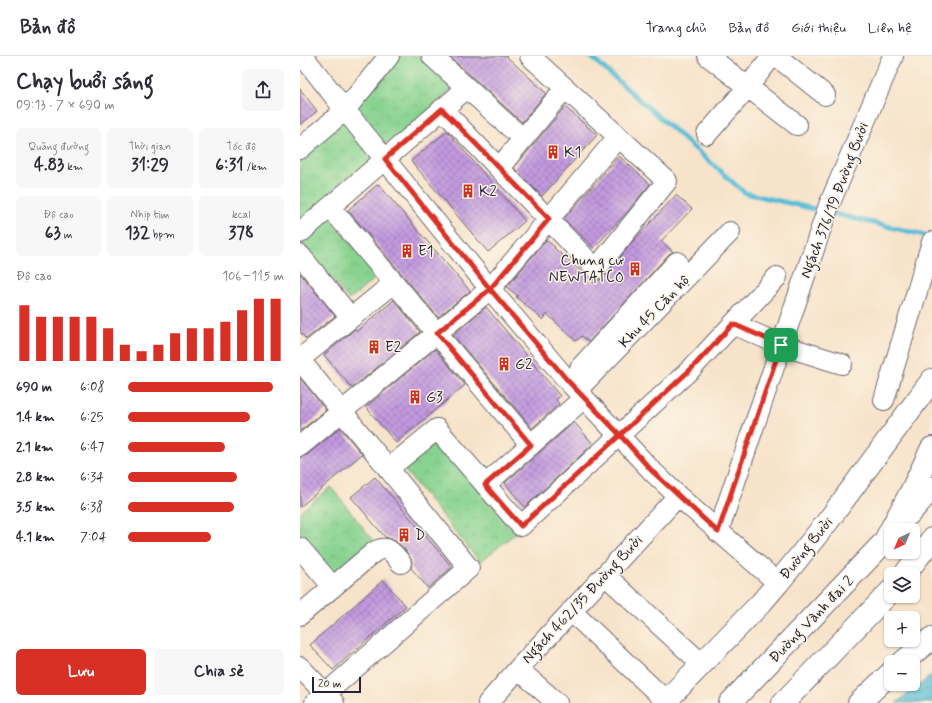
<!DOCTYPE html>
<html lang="vi">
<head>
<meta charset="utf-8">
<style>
	:root { --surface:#fff; --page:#f7f7f7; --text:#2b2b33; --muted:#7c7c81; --line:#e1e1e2; --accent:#d93025 }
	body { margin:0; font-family:Mynerve,sans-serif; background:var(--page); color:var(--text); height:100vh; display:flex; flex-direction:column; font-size:15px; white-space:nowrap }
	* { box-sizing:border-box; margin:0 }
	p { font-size:13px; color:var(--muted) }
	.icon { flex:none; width:22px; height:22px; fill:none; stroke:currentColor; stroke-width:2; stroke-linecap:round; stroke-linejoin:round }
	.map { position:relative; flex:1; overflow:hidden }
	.details { display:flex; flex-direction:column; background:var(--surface); width:300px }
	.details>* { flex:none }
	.needle { width:26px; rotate:224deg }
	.tools { position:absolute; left:584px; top:467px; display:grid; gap:8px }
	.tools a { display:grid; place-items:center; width:36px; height:36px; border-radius:6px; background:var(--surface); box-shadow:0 1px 3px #0004; font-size:20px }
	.scale { position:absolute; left:12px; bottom:10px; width:49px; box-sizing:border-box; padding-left:4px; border:2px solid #22223b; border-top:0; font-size:11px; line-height:14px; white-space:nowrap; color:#22223b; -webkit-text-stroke:3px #fcf5e5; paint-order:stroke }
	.pin { position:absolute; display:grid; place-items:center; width:34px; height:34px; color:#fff; margin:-17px; border-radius:8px; box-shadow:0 2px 6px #0006 }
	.round { display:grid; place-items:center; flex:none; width:42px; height:42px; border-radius:6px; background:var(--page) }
	.overview { display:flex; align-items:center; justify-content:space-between; height:68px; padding:0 16px }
	h1 { font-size:22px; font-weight:800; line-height:30px }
	.figures { display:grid; grid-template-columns:repeat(3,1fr); gap:6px; height:68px; padding:4px 16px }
	.figures div { display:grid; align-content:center; border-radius:6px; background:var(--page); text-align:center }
	.figures b { font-size:17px; font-weight:800 }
	.figures small { font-size:11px; font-weight:400 }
	.figures p { font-size:11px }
	.chart { height:112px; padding:8px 16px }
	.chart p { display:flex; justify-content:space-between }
	.chart svg { width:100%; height:72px; margin-top:4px; stroke:var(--accent); stroke-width:6 }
	.cta { display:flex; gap:8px; margin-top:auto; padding:8px 16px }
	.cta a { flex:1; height:46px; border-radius:6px; background:var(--accent); color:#fff; font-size:16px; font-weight:800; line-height:46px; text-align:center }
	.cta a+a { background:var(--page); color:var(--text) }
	ul { padding:0 16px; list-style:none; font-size:13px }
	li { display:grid; grid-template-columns:64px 48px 1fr; align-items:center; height:30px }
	li i { height:10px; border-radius:5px; background:var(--accent) }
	header { display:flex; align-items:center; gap:24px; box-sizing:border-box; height:56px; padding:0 20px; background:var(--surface); border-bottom:1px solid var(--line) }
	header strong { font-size:19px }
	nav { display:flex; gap:22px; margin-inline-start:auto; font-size:14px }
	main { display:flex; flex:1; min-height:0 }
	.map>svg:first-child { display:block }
	.park { fill:url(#park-crowns); stroke:#557a66 }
	.water { fill:url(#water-waves); stroke:#3d7089 }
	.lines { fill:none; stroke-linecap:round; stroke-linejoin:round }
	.stream { stroke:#58bdd7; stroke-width:5 }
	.building { fill:url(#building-cross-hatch) }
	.minor-casing { stroke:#6d666d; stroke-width:22 }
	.major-casing { stroke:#6d666d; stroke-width:24 }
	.highway-casing { stroke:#6d666d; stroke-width:24 }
	.minor { stroke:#fff; stroke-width:20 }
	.major { stroke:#fff; stroke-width:22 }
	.highway { stroke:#fff; stroke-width:22 }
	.route-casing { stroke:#fff; stroke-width:8 }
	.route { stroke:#d93025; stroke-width:5 }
	.labels { text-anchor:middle; stroke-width:3; stroke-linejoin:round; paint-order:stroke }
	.poi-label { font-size:15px; fill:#22223b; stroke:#fcf5e5; text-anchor:start }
	.street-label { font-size:15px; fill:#22223b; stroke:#fcf5e5 }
</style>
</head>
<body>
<header>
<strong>Bản đồ</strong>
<nav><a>Trang chủ</a><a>Bản đồ</a><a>Giới thiệu</a><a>Liên hệ</a></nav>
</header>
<main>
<section class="details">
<div class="overview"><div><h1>Chạy buổi sáng</h1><p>09:13 · 7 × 690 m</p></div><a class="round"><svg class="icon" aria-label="share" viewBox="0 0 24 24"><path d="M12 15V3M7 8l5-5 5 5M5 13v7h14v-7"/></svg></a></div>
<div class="figures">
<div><p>Quãng đường</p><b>4.83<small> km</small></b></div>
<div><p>Thời gian</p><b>31:29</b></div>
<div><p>Tốc độ</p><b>6:31<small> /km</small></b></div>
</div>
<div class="figures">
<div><p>Độ cao</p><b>63<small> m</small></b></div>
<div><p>Nhịp tim</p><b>132<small> bpm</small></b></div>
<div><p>kcal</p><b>378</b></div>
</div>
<div class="chart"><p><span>Độ cao</span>106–115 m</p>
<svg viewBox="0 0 160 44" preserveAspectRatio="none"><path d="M5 44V10M15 44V17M25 44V17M35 44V17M45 44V17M55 44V24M65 44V34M75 44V38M85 44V34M95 44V27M105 44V24M115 44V24M125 44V20M135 44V13M145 44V6M155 44V6"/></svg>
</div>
<ul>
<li><b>690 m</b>6:08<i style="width:93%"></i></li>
<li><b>1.4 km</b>6:25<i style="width:78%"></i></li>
<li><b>2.1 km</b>6:47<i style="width:62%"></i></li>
<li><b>2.8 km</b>6:34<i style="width:70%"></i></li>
<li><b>3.5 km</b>6:38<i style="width:68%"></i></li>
<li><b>4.1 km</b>7:04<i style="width:53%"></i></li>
</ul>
<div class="cta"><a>Lưu</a><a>Chia sẻ</a></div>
</section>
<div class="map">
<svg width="632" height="647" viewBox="0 0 632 647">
	<defs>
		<pattern id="park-crowns" width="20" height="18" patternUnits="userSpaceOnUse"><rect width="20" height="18" fill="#88d390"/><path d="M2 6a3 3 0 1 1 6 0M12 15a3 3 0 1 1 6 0" fill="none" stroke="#75b57d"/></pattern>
		<pattern id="water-waves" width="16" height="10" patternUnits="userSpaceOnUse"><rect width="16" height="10" fill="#58bdd7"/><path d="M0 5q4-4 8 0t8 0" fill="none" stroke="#4899b0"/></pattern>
		<pattern id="building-cross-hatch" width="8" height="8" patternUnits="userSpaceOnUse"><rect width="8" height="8" fill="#c29adf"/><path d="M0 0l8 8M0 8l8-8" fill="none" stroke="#9d7db6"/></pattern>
	</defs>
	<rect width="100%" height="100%" fill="#fcf5e5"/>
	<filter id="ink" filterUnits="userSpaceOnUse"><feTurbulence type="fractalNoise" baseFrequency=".025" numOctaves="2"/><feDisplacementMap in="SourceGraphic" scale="8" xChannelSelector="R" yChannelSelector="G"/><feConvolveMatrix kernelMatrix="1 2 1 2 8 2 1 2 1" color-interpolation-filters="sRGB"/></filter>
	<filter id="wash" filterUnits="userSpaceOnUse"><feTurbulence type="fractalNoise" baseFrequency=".012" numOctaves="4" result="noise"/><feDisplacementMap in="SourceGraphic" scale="16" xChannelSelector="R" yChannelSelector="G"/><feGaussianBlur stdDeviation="0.9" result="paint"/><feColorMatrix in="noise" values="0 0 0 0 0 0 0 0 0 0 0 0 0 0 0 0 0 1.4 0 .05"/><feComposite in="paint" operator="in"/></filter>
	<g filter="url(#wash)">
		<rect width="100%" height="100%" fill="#f7e3ca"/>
		<!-- park -->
		<path class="park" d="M 89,0 L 124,0 L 157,29 L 85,95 L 46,47 Z
			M 38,56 L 77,102 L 0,168 L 0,89 Z
			M 29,160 L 78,220 L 49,244 L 0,185 Z
			M 138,383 L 216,477 L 180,506 L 103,412 Z
			M 31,431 L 77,489 L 35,522 L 0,478 L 0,456 Z"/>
		<!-- water -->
		<path class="water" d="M 632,619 L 632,647 L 596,647 Z"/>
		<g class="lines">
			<!-- stream -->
			<path class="stream" d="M 290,0 L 445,137 L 523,155
				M 531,157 L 624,179"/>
		</g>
		<g id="blocks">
			<!-- building -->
			<path class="building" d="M 149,0 L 206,0 L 246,37 L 222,66 Z
				M 0,33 L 17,55 L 0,69 Z
				M 265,51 L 297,79 L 242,140 L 214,112 Z
				M 147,75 L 225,165 L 188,196 L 111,105 Z
				M 319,100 L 350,128 L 329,154 L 294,192 L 264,163 Z
				M 78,128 L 170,235 L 138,261 L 48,154 Z
				M 376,139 L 392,153 L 361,185 L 373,196 L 369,198 L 289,286 L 282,280 L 276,285 L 247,258 L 243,264 L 216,241 L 218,240 L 207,231 L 246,184 L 255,191 L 254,192 L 294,227 L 296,224 L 300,224 L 305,220 L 334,184 Z
				M 0,217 L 35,260 L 6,283 L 0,276 Z
				M 94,244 L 120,276 L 52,332 L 24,299 L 55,273 L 57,275 Z
				M 186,251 L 260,340 L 256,344 L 259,348 L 232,372 L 153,279 Z
				M 135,293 L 165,329 L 96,387 L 66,351 Z
				M 0,322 L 26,354 L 0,375 Z
				M 274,366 L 293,388 L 225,451 L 205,427 Z
				M 40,372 L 62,398 L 0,451 L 0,401 L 7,399 Z
				M 75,421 L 152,511 L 128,532 L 111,512 L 112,505 L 104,492 L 94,484 L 85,481 L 51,441 Z
				M 83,524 L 106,550 L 33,614 L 10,589 Z"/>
		</g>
	</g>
	<g filter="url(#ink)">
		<use href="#blocks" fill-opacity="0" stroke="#6d666d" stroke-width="1"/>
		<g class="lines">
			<!-- minor casing -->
			<g class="minor-casing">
				<path id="minor" d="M 3,0 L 45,54 L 190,233 L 268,325 L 352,415 L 378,440 L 478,527
					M 132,0 L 223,83
					M 408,0 L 497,69
					M 476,0 L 525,39
					M 142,53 L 296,213 L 367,125 L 230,0
					M 407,78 L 448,31 L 472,0
					M 0,93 L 45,54 L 89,0
					M 199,112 L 265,32
					M 30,151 L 231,389
					M 0,177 L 167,32
					M 0,199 L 51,262
					M 433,268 L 481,289 L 542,308
					M 0,303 L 94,227
					M 0,304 L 169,512 L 15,647
					M 280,312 L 377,206
					M 277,334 L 430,176
					M 584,344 L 632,186
					M 0,390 L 190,233 L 318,81
					M 88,413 L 137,373 L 221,470 L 392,312 L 477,221
					M 185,429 L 284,342
					M 418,476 L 529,149 L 593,0
					M 0,492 L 33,531
					M 305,519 L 402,608
					M 271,555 L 366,645
					M 0,559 L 74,496 C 88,488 92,496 101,507
					M 0,611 L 34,647
					M 218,613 L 257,647
					M 188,647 L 218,613 L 378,440"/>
			</g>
			<!-- major casing -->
			<g class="major-casing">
				<path id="major" d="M 603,606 L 632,582
					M 364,647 L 461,547 L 478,527 L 528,465 L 632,324
					M 559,647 L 591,617"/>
			</g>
			<!-- highway casing -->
			<g class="highway-casing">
				<path id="highway" d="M 609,458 L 632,432
					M 582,490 L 612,434 L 632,392
					M 605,518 L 632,483
					M 430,647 L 591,479
					M 483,647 L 591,535"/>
			</g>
			<!-- minor -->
			<use href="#minor" class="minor"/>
			<!-- major -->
			<use href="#major" class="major"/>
			<!-- highway -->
			<use href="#highway" class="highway"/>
		</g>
	</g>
	<g class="lines" filter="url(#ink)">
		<!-- route casing -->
		<g class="route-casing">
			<path id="route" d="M 481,289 L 433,268 L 392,312 L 320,379 L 268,325 L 190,233 L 249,163 L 142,53 L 85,103 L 190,233 L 137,277 L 231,389 L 185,429 L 221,470 L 320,379 L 352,415 L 418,476 L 481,289"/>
		</g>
		<!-- route -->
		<use href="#route" class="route"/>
	</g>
	<!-- icons -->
	<defs>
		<g id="building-bare" transform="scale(1.08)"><path d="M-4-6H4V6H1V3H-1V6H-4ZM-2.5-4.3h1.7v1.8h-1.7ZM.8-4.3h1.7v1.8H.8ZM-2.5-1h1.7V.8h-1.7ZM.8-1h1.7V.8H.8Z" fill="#c8321e" stroke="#fcf5e5" stroke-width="2.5" paint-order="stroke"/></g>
	</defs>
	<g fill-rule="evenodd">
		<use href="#building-bare" x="253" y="96"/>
		<use href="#building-bare" x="168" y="135"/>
		<use href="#building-bare" x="107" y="195"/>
		<use href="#building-bare" x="335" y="213"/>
		<use href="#building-bare" x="74" y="291"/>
		<use href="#building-bare" x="204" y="308"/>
		<use href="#building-bare" x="115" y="341"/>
		<use href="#building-bare" x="104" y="479"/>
	</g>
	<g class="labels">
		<!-- poi labels -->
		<g class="poi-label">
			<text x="264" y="101">K1</text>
			<text x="179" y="140">K2</text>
			<text x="118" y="200">E1</text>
			<text x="324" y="209" text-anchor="end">Chung cư<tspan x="324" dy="17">NEWTATCO</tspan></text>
			<text x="85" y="296">E2</text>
			<text x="215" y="313">G2</text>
			<text x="126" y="346">G3</text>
			<text x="115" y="484">D</text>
		</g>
		<!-- street labels -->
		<g class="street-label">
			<text transform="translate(534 144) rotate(-69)" y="5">Ngách 376/19 Đường Bưởi</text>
			<text transform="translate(354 255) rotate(-46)" y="5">Khu 45 Căn hộ</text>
			<text transform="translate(506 492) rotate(-51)" y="5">Đường Bưởi</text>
			<text transform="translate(282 543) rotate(-47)" y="5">Ngách 462/35 Đường Bưởi</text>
			<text transform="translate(511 563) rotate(-46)" y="5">Đường Vành đai 2</text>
		</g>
	</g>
</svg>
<div class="tools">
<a><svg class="needle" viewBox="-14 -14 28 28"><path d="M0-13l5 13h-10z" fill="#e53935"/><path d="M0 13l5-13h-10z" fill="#7c7c81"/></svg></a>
<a><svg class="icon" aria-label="layers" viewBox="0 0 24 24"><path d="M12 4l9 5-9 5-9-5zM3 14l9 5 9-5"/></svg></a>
<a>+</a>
<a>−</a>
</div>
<div class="scale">20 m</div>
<div class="pin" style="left:481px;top:289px;background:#1e9e55"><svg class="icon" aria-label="arrive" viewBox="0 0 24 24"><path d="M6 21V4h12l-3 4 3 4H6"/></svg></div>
</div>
</main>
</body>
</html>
